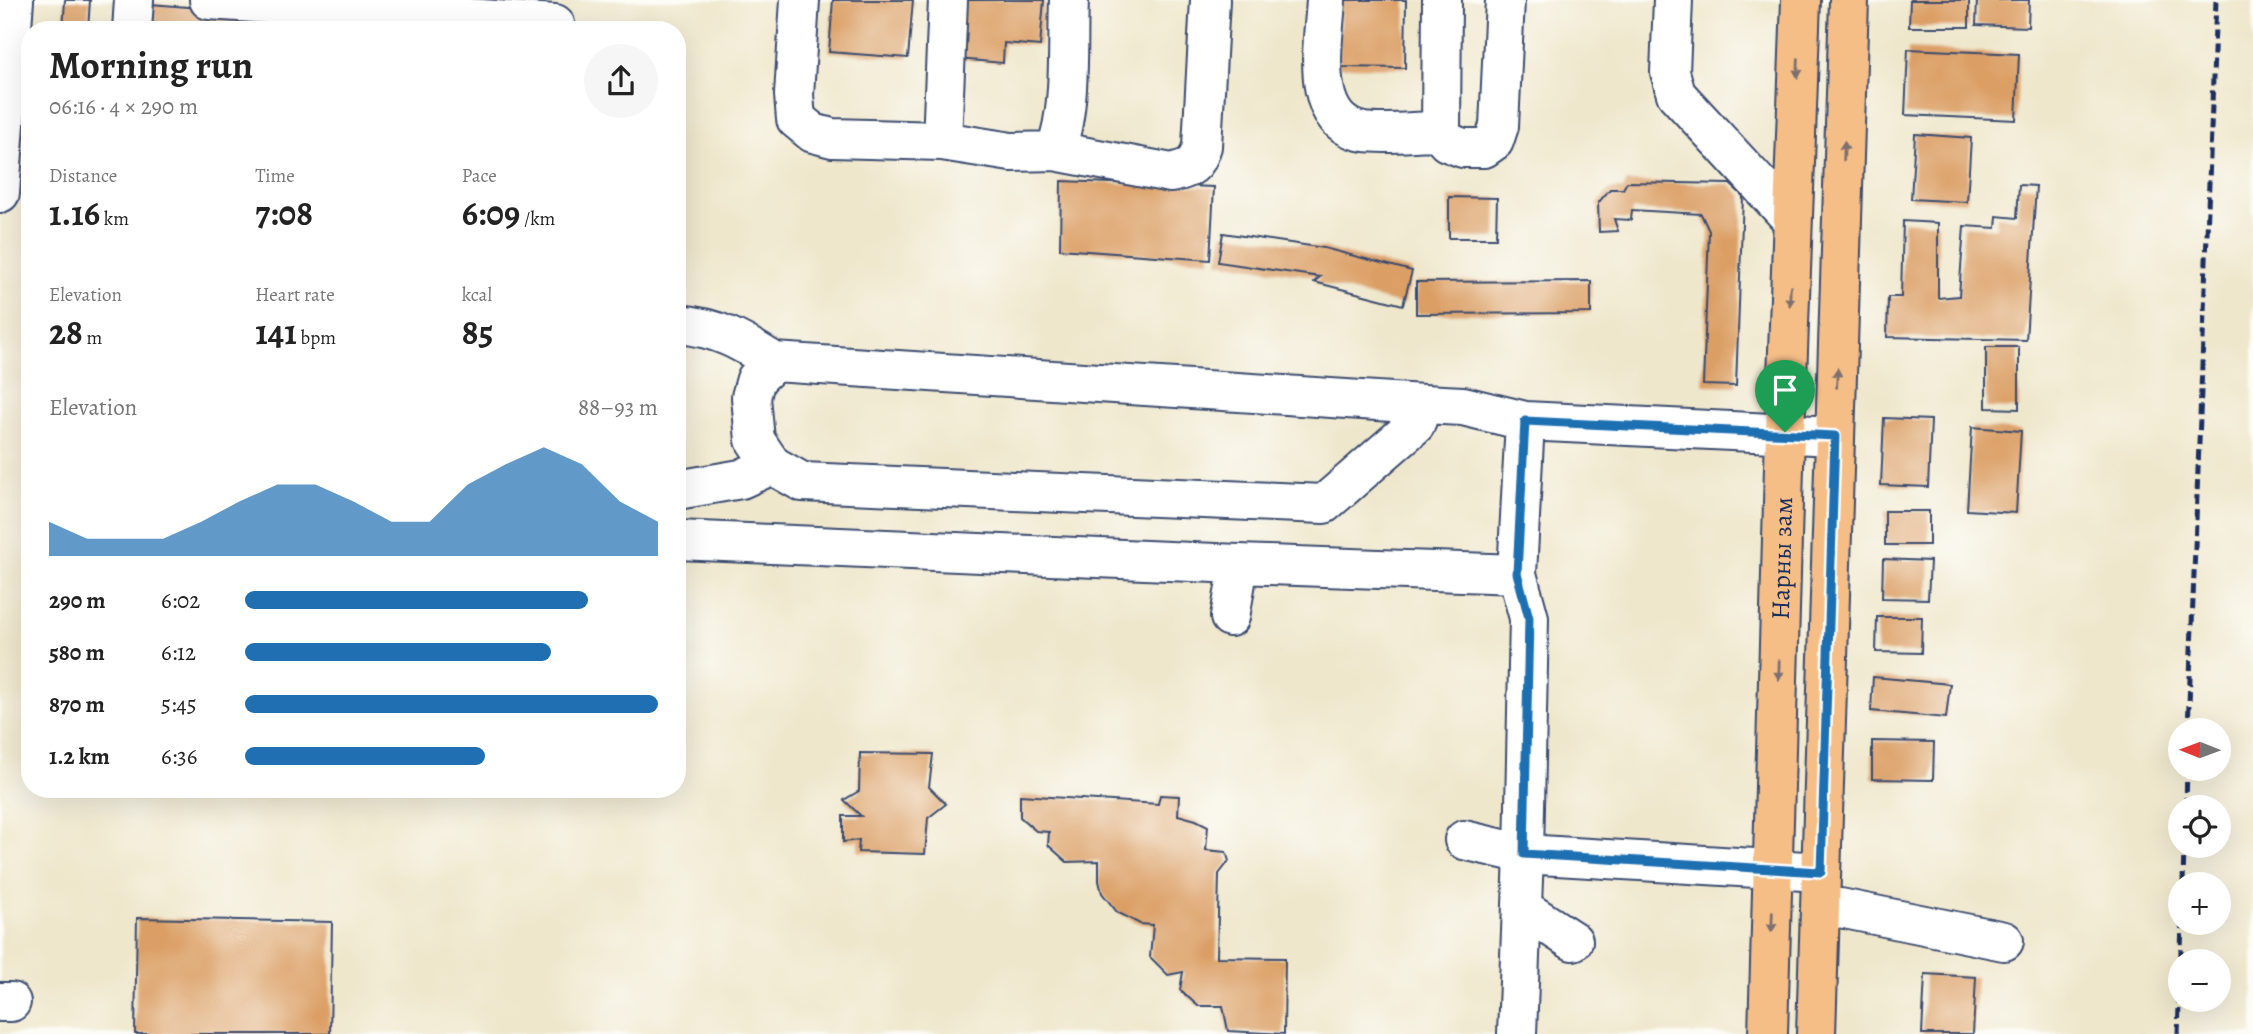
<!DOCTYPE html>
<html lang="en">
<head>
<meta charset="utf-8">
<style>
	:root { --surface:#fff; --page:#f6f6f6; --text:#222; --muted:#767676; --accent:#1f6fb2 }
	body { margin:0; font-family:Alegreya,serif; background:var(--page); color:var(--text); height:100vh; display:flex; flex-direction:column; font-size:26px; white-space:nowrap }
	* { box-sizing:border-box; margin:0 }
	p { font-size:23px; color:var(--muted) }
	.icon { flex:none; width:38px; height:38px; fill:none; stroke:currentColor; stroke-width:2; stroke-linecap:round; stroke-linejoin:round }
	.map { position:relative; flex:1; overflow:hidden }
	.drawer { position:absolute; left:21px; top:21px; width:665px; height:777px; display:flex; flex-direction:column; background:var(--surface); border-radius:28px; box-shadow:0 7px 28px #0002 }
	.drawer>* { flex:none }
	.needle { width:46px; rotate:271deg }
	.buttons { position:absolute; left:2168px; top:718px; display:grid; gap:14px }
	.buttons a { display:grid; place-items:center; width:63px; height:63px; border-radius:50%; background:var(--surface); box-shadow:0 7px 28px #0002; font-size:35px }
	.pin { position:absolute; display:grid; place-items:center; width:60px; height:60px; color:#fff; margin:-72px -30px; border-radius:50% 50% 50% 0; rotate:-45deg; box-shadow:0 0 7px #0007 }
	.pin .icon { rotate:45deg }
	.round { display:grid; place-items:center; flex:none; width:74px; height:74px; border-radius:37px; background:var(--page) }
	.summary { display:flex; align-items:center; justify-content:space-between; height:119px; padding:0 28px }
	h1 { font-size:38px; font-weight:700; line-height:52px }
	.figures { display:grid; grid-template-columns:repeat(3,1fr); gap:10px; height:119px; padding:7px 28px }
	.figures div { display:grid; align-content:center }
	.figures b { font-size:35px; font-weight:700 }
	.figures small { font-size:19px; font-weight:400 }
	.figures p { font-size:19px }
	.chart { height:196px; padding:14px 28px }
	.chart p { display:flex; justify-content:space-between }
	.chart svg { width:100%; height:126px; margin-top:7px; fill:var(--accent); opacity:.7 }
	ul { padding:0 28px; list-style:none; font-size:23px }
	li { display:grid; grid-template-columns:112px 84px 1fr; align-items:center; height:52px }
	li i { height:18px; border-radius:9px; background:var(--accent) }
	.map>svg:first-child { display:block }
	.building { fill:#db9f65 }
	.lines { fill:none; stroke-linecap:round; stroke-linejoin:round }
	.minor-casing { stroke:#3b4b6e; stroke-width:42 }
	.major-casing { stroke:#3b4b6e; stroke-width:42 }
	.minor { stroke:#fff; stroke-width:38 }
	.major { stroke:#f6be87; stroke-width:38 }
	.rail { stroke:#1b2f5e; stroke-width:5; stroke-dasharray:10 5; stroke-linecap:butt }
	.oneway { fill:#7e6f70 }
	.route-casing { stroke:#fff; stroke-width:14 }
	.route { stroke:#1f6fb2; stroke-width:9 }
	.labels { text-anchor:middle; stroke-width:7; stroke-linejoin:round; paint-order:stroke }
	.street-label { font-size:26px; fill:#1b2f5e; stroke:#fdfcf7 }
</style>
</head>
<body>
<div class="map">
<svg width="2253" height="1034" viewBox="0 0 2253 1034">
	<rect width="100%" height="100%" fill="#fdfcf7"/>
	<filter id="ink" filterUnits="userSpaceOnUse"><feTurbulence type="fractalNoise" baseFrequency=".0143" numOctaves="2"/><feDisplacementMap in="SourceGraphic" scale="14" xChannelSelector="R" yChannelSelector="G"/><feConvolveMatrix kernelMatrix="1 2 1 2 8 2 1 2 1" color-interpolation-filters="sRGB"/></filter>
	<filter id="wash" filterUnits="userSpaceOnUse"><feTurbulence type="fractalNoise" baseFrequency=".00686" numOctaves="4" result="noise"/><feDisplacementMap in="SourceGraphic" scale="28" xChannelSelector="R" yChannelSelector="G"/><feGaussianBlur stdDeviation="1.57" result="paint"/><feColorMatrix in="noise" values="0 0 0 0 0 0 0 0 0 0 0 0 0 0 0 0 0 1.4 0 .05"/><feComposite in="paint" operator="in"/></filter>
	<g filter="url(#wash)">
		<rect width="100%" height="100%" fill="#efe7cc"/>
		<g id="blocks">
			<!-- building -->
			<path class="building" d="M 65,0 L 90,0 L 88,30 L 63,30 Z
				M 833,0 L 913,0 L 908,58 L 829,52 Z
				M 963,0 L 1044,0 L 1040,46 L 1004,43 L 1003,63 L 958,59 Z
				M 1340,0 L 1406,0 L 1405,68 L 1339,67 Z
				M 1910,0 L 1969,0 L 1969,27 L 1909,27 Z
				M 1977,0 L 2029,0 L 2028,27 L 1976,25 Z
				M 150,4 L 453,28 L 453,30 L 148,30 Z
				M 1908,49 L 2019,54 L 2016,120 L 1905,115 Z
				M 1915,134 L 1971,138 L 1967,202 L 1911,199 Z
				M 1061,181 L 1214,187 L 1210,260 L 1060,249 Z
				M 1627,182 L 1730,184 L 1743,196 L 1736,386 L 1703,385 L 1709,231 L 1701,214 L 1632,210 L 1631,220 L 1614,219 L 1618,231 L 1599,232 L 1598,203 L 1610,189 L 1623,189 Z
				M 2019,185 L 2036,186 L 2026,340 L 1887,337 L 1888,297 L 1901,297 L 1903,221 L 1938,223 L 1938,298 L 1959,296 L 1964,226 L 1996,228 L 1997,216 L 2017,218 Z
				M 1449,197 L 1497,198 L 1496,238 L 1449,238 Z
				M 1223,233 L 1324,248 L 1412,271 L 1403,305 L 1314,282 L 1320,277 L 1218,262 Z
				M 1591,281 L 1591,313 L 1416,314 L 1416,282 Z
				M 1986,347 L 2019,347 L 2019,409 L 1986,408 Z
				M 1884,418 L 1931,420 L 1928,487 L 1881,485 Z
				M 1972,427 L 2021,431 L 2016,513 L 1967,510 Z
				M 1885,511 L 1929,511 L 1929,545 L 1885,545 Z
				M 1883,559 L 1930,561 L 1928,599 L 1882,598 Z
				M 1877,617 L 1922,617 L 1921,653 L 1876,652 Z
				M 1873,677 L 1950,684 L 1946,718 L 1871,711 Z
				M 1872,741 L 1934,742 L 1933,780 L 1872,779 Z
				M 860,753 L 933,754 L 929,787 L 946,804 L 928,818 L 925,854 L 858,852 L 859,840 L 843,842 L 843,816 L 861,816 L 844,800 L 859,791 Z
				M 1020,795 L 1158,804 L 1160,795 L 1179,796 L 1178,815 L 1196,820 L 1208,826 L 1206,850 L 1226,852 L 1229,861 L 1219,874 L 1217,957 L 1285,958 L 1284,1034 L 1228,1031 L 1223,1006 L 1198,1006 L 1180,990 L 1183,972 L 1168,975 L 1150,957 L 1153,925 L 1140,924 L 1117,912 L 1102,893 L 1099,881 L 1099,861 L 1067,862 L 1048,845 L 1049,832 L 1036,831 L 1020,817 Z
				M 137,918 L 332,922 L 330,1034 L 135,1034 Z
				M 1925,974 L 1976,977 L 1973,1034 L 1922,1034 Z"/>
		</g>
	</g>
	<g filter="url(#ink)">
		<use href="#blocks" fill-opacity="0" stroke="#3b4b6e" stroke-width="2"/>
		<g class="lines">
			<!-- minor casing -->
			<g class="minor-casing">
				<path id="minor" d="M 209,0 L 555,24
					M 800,0 L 794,95 L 796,119 L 813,133 L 832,138 L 942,141 L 1011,152 L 1055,151 C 1072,109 1067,46 1069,0
					M 1326,0 C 1324,41 1307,123 1364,132 C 1388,135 1416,131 1441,131
					M 1442,0 L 1441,131 L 1447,142 L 1463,148 L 1484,148 L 1494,141 L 1499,126 L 1505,0
					M 1673,0 L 1670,72 L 1676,94 L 1792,220
					M 132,30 L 134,0
					M 942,141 L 948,0
					M 1055,151 L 1171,173 C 1190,168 1196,167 1202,146 L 1210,0
					M 0,193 L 14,0
					M 677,324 C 717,327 741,341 774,362
					M 1423,404 L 1415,425 L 1324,504 L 802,482 L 772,465 L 755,440 L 751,397 L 756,379 L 774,362 L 1423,404 L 1463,406 L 1525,421 L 1835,436
					M 677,490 L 741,479 L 772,465
					M 677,540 L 1239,564 L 1517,574 L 1529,618 L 1524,854 L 1464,840
					M 1517,574 L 1525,421
					M 1230,617 L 1239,564
					M 1522,908 L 1573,941
					M 1820,912 L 1840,908 L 2004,941
					M 0,1002 L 11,1002
					M 1517,1034 L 1524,854 L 1821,872"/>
			</g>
			<!-- major casing -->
			<g class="major-casing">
				<g id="major">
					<path id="s1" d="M 1768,1034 L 1785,432 L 1801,0"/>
					<path d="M 1816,1034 L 1849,0"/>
				</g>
			</g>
			<!-- minor -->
			<use href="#minor" class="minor"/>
			<!-- major -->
			<use href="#major" class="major"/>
			<!-- rail -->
			<path class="rail" d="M 2188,730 L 2216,0
				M 2186,807 L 2187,768
				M 2183,884 L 2184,845
				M 2178,1034 L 2182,922"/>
		</g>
		<!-- one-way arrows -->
		<defs><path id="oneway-solid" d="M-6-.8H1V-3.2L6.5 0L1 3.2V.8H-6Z" transform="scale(1.75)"/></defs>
		<g class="oneway">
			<use href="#oneway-solid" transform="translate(1798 68) rotate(92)"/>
			<use href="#oneway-solid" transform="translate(1844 151) rotate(-88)"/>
			<use href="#oneway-solid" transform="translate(1790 296) rotate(92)"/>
			<use href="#oneway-solid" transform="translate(1837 378) rotate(-88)"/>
			<use href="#oneway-solid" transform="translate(1779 670) rotate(91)"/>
			<use href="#oneway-solid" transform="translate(1772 922) rotate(92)"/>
		</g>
	</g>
	<g class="lines" filter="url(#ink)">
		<!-- route casing -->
		<g class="route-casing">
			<path id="route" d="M 1525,421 L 1835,436 L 1821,872 L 1524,854 L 1529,618 L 1517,573 Z"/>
		</g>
		<!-- route -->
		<use href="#route" class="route"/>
	</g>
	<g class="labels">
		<!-- street labels -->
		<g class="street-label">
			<text dy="9" stroke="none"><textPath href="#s1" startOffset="476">Нарны зам</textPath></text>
		</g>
	</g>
</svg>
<div class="buttons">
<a><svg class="needle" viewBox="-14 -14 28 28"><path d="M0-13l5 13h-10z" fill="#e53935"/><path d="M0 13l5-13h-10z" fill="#767676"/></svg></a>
<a><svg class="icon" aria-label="locate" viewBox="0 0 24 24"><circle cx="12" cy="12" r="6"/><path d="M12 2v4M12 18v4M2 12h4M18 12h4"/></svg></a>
<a>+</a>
<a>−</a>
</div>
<div class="pin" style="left:1785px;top:432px;background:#1e9e55"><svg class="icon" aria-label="arrive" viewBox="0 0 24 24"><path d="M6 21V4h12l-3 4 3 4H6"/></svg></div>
<section class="drawer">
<div class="summary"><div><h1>Morning run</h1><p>06:16 · 4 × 290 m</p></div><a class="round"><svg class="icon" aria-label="share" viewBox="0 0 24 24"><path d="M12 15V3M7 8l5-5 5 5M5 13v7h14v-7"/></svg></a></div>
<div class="figures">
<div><p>Distance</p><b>1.16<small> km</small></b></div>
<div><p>Time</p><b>7:08</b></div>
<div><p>Pace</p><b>6:09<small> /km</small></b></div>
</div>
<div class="figures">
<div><p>Elevation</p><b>28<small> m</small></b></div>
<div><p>Heart rate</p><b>141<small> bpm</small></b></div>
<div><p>kcal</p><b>85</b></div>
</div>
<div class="chart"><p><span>Elevation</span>88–93 m</p>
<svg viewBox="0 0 160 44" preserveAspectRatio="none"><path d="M0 44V32L10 38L20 38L30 38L40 32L50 25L60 19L70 19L80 25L90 32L100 32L110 19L120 12L130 6L140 12L150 25L160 32V44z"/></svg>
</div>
<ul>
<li><b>290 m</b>6:02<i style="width:83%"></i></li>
<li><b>580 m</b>6:12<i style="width:74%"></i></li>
<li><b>870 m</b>5:45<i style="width:100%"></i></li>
<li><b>1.2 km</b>6:36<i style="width:58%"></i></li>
</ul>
</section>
</div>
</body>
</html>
